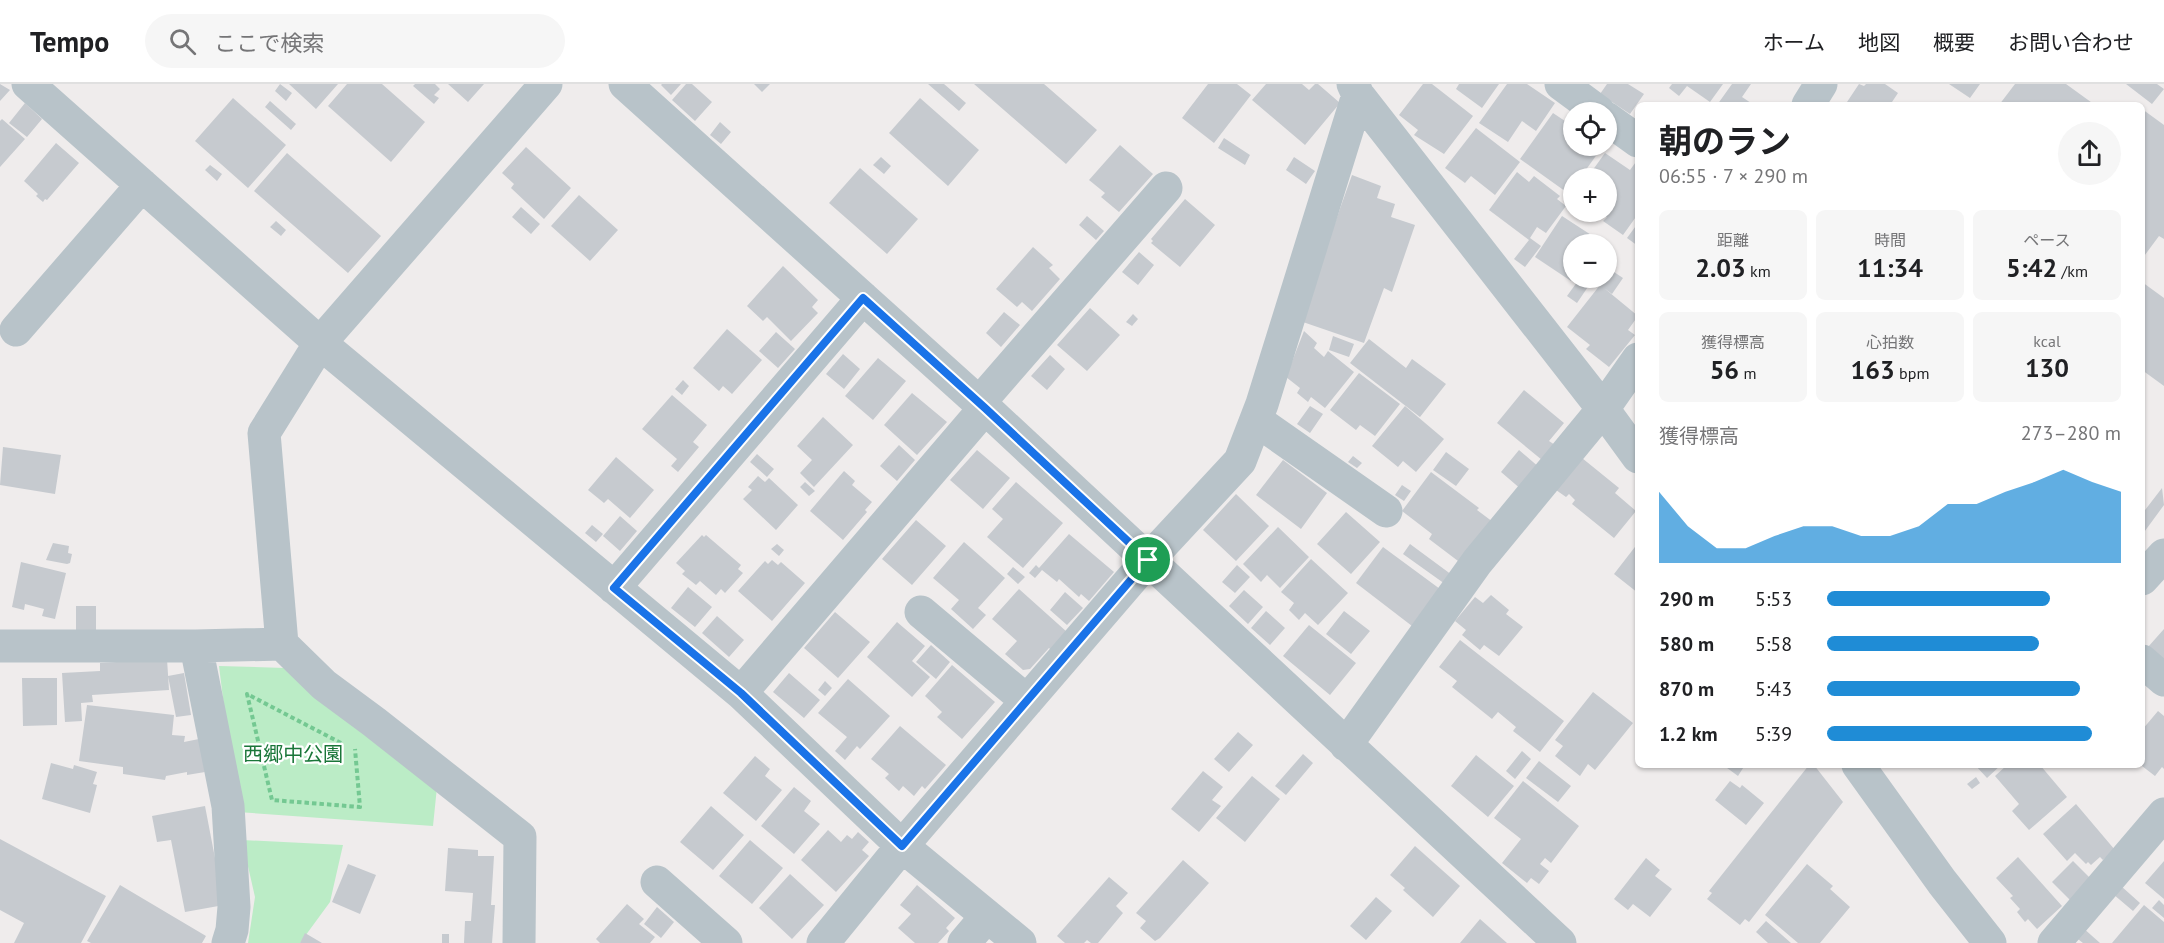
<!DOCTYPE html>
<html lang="ja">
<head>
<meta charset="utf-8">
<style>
	:root { --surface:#fff; --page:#f6f6f6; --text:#202124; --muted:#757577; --line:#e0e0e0; --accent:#1f8cd6 }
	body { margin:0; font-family:"PT Sans","Noto Sans JP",sans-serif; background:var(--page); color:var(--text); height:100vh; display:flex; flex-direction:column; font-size:22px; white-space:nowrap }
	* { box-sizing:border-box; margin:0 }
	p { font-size:20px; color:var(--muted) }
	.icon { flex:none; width:33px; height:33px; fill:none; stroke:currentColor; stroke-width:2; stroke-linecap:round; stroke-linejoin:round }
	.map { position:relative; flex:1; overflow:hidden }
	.drawer { position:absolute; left:1635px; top:18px; width:510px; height:666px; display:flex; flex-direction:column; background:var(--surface); border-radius:9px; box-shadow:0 2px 4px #0004 }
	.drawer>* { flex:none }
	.fabs { position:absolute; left:1563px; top:18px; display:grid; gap:12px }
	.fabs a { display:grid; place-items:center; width:54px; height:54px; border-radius:50%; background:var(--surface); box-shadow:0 2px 4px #0004; font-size:30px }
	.pin { position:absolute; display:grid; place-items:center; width:51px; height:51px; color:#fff; margin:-26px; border:3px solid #fff; border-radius:50%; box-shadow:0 2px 6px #0007 }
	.round { display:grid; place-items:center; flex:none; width:63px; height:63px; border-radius:32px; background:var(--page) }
	.overview { display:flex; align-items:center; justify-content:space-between; height:102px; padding:0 24px }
	h1 { font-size:33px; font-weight:700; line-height:45px }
	.figures { display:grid; grid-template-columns:repeat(3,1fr); gap:9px; height:102px; padding:6px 24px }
	.figures div { display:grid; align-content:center; border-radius:9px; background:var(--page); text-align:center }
	.figures b { font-size:26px; font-weight:700 }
	.figures small { font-size:16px; font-weight:400 }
	.figures p { font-size:16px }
	.chart { height:168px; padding:12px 24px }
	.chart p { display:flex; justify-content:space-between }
	.chart svg { width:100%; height:108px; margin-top:6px; fill:var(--accent); opacity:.7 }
	ul { padding:0 24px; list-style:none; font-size:20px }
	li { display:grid; grid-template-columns:96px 72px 1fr; align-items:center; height:45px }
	li i { height:15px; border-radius:8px; background:var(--accent) }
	header { display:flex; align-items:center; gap:36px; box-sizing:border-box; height:84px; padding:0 30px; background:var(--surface); border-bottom:2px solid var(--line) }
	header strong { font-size:28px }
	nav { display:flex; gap:33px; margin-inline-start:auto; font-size:21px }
	.search { width:420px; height:54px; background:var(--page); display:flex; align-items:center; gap:15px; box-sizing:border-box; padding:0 21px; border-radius:33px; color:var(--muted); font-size:22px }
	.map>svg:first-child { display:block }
	.green { fill:#bbecc6 }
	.building { fill:#c6cacf }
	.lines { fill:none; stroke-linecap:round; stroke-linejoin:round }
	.path { stroke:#74c892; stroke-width:4; stroke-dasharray:4.5 3; stroke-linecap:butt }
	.minor { stroke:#b8c3c9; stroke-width:33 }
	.route-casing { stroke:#fff; stroke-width:12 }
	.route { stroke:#1a73e8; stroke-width:8 }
	.labels { text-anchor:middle; stroke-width:4.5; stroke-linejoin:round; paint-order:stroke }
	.park-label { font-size:20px; fill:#1a7639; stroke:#fff }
</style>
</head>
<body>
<header>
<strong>Tempo</strong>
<div class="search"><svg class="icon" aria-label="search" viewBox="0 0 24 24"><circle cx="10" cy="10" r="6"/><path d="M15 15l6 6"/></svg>ここで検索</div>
<nav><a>ホーム</a><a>地図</a><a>概要</a><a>お問い合わせ</a></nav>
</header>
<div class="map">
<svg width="2164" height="859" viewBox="0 0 2164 859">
	<rect width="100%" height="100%" fill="#efecec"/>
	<!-- green -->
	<path class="green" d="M 219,582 L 285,584 L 437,703 L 433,742 L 237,728 Z
		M 242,756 L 343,761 L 330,818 L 300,859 L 248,859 L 255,813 Z"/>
	<!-- building -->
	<path class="building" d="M 0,0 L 10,6 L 0,17 Z
		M 280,0 L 292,9 L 286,17 L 275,7 Z
		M 289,0 L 338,0 L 316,25 Z
		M 347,0 L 382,0 L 425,38 L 391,78 L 328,22 Z
		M 415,0 L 435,0 L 440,5 L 434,11 L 439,14 L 434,20 L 413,2 Z
		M 448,0 L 484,0 L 468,18 Z
		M 662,0 L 681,0 L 671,11 L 661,1 Z
		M 686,0 L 692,0 L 712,18 L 695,37 L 672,16 Z
		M 754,0 L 770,0 L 762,8 Z
		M 928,0 L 944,0 L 966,19 L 959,27 Z
		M 974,0 L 1044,0 L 1097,46 L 1066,80 Z
		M 1208,0 L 1237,0 L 1251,11 L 1214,59 L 1182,34 Z
		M 1266,0 L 1302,0 L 1309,6 L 1315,0 L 1318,0 L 1340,19 L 1305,61 L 1252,16 Z
		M 1423,0 L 1432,0 L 1473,32 L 1444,70 L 1414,51 L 1418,46 L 1399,31 Z
		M 1459,0 L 1499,0 L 1482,24 L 1456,5 Z
		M 1507,0 L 1527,0 L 1555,19 L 1536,47 L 1522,37 L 1508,58 L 1479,39 Z
		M 1607,0 L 1628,0 L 1644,10 L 1630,30 L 1600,10 Z
		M 1672,0 L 1723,0 L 1710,18 L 1687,2 L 1679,12 L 1669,4 Z
		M 1732,0 L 1751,0 L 1742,13 L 1754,21 L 1717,21 Z
		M 1859,0 L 1864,2 L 1866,0 L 1885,0 L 1898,9 L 1890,21 L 1845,21 Z
		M 1949,0 L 1980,0 L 1970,14 Z
		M 2015,0 L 2066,0 L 2095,21 L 1999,21 Z
		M 2126,0 L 2157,0 L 2164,5 L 2152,20 Z
		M 233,14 L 286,61 L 248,104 L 195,57 Z
		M 920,14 L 979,66 L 948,102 L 889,49 Z
		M 270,17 L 296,40 L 291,46 L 265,23 Z
		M 25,19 L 42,35 L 27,53 L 9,39 Z
		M 2142,25 L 2164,41 L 2164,155 L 2159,152 L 2142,175 Z
		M 1553,29 L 1574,43 L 1574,62 L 1603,62 L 1580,94 L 1574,94 L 1574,103 L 1569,110 L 1520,75 Z
		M 2,35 L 25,55 L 0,83 L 0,37 Z
		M 720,38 L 731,48 L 721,60 L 710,51 Z
		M 1476,44 L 1520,78 L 1495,111 L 1471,92 L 1465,99 L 1445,84 Z
		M 1224,54 L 1250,71 L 1245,81 L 1218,64 Z
		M 56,59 L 79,79 L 47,116 L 45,115 L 43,118 L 36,112 L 38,110 L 24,97 Z
		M 1120,61 L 1153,90 L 1119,128 L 1101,113 L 1105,109 L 1089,96 Z
		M 526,63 L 571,104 L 544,135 L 511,104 L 514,100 L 502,89 Z
		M 287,69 L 381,152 L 348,189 L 254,107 Z
		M 1605,69 L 1630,86 L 1638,75 L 1638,130 L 1623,151 L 1603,137 L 1607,133 L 1599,128 L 1606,128 L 1606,94 L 1587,94 Z
		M 881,73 L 891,82 L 884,90 L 873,81 Z
		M 1294,73 L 1315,87 L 1306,100 L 1286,86 Z
		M 210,81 L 222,90 L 217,97 L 205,86 Z
		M 860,84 L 918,135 L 887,170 L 829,119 Z
		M 1517,88 L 1529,98 L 1534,92 L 1560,112 L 1557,115 L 1566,122 L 1546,149 L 1537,143 L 1530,154 L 1541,162 L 1525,183 L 1514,175 L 1529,156 L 1489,126 Z
		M 1352,91 L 1381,102 L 1377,114 L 1395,120 L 1391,133 L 1415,141 L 1392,208 L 1384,204 L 1364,259 L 1300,237 Z
		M 579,111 L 618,146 L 590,177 L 551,142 Z
		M 1185,115 L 1215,141 L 1180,183 L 1151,159 L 1153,157 L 1151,155 Z
		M 521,123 L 540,140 L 531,150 L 512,133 Z
		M 1087,132 L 1104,147 L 1096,156 L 1079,141 Z
		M 1562,132 L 1605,160 L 1574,160 L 1574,192 L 1571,197 L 1535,173 Z
		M 276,137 L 286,146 L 281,152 L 270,143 Z
		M 1638,139 L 1638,162 L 1627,154 Z
		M 1033,163 L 1053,181 L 1049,184 L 1060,195 L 1032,227 L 1022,218 L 1017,223 L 996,205 Z
		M 1139,168 L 1154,181 L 1138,201 L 1122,188 Z
		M 783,182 L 818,216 L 812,223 L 818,229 L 791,257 L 767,233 L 763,237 L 747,222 Z
		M 1608,184 L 1623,194 L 1612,210 L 1604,204 L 1638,232 L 1628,246 L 1635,251 L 1609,283 L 1586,265 L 1590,261 L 1567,243 L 1600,201 L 1597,199 L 1601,194 L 1606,194 Z
		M 1580,194 L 1594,194 L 1577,219 L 1567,212 Z
		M 2142,198 L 2164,214 L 2164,302 L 2142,286 Z
		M 1090,224 L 1120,251 L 1087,287 L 1057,261 Z
		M 1004,228 L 1020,241 L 1001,263 L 986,249 Z
		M 1133,230 L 1138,235 L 1132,242 L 1126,238 Z
		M 727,245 L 762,276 L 732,310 L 723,302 L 719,307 L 693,284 Z
		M 1304,247 L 1317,259 L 1314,264 L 1324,273 L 1328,267 L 1354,288 L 1325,324 L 1311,313 L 1308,318 L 1297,309 L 1300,304 L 1286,293 Z
		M 776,248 L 795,265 L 778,284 L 759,267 Z
		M 1333,252 L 1354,260 L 1349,273 L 1329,266 Z
		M 1369,255 L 1406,284 L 1412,275 L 1446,300 L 1420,333 L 1350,279 Z
		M 843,270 L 860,285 L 844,305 L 826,290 Z
		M 1050,271 L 1065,285 L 1047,306 L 1031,292 Z
		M 878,274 L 906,297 L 873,336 L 845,312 Z
		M 1359,289 L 1400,320 L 1375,352 L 1360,341 L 1356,346 L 1330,326 Z
		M 683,296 L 689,302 L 682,311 L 675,305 Z
		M 1524,306 L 1564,339 L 1549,357 L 1555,361 L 1542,376 L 1497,339 Z
		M 912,309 L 947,338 L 917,371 L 884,341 Z
		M 672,311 L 707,341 L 693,358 L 699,363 L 678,388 L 671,382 L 677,375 L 642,345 Z
		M 1310,322 L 1323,330 L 1310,349 L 1297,340 Z
		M 1405,322 L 1444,355 L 1416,388 L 1403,377 L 1398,383 L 1372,362 Z
		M 823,333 L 853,361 L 814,403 L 800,389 L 812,376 L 797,362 Z
		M 899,361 L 915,376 L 897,397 L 880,382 Z
		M 3,363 L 61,371 L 55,410 L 0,401 Z
		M 977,366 L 1010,394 L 983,425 L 950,396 Z
		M 1519,366 L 1540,384 L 1522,406 L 1501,388 Z
		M 1446,368 L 1469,385 L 1456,402 L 1433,386 Z
		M 757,370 L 774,385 L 767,393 L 750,378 Z
		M 1353,372 L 1362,379 L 1357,384 L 1348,378 Z
		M 616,373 L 654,406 L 630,434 L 608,415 L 604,419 L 588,406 Z
		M 1582,374 L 1619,404 L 1615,409 L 1636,427 L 1614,454 L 1572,420 L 1575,416 L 1569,410 L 1566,413 L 1556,406 Z
		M 1283,376 L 1327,409 L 1301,445 L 1256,411 Z
		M 844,387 L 855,397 L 852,401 L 872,418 L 865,426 L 867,428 L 843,456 L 810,427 Z
		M 1431,388 L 1479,424 L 1477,426 L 1493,438 L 1462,480 L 1429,455 L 1432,450 L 1402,427 Z
		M 758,392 L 765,398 L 769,394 L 798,421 L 776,446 L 743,415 L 752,406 L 748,403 Z
		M 805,398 L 815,407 L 809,412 L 800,403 Z
		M 1016,398 L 1063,439 L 1023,484 L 987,453 L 1003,435 L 992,425 Z
		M 1402,401 L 1411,407 L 1404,417 L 1395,411 Z
		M 2162,404 L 2164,421 L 2142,451 L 2142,430 Z
		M 1236,410 L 1269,442 L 1236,477 L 1203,446 Z
		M 1346,428 L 1380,458 L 1351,490 L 1317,460 Z
		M 620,432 L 637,447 L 620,467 L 603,452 Z
		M 916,436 L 946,462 L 912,501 L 882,475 Z
		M 592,441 L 603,450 L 596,458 L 585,449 Z
		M 1278,443 L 1309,473 L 1280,504 L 1267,491 L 1261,498 L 1243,480 Z
		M 1069,450 L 1114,488 L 1089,517 L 1081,510 L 1079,513 L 1059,495 L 1057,498 L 1042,486 L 1035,494 L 1029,489 L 1036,481 L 1039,484 Z
		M 702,451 L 704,453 L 706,451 L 741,481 L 738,485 L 743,489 L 725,509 L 721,505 L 716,511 L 700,497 L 696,501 L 682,490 L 685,487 L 676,479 Z
		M 964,458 L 1005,494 L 978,524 L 986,531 L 973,545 L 951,525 L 959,516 L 933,494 Z
		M 53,459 L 69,462 L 68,469 L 72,470 L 70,479 L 67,480 L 46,476 Z
		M 1638,459 L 1638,509 L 1614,490 Z
		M 777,460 L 784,466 L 779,472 L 771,465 Z
		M 1410,460 L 1452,491 L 1445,500 L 1403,470 Z
		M 1383,463 L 1440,505 L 1412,542 L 1356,499 Z
		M 1311,475 L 1348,509 L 1318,541 L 1305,529 L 1299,536 L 1289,526 L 1294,519 L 1281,508 Z
		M 772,476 L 778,481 L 781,478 L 805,499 L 772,537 L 738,507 L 765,477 L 768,480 Z
		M 21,478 L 66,489 L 55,535 L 42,532 L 44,525 L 25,520 L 24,526 L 12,523 Z
		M 1237,481 L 1250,493 L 1235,509 L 1222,498 Z
		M 1013,483 L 1025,493 L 1018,500 L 1007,490 Z
		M 688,503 L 712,523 L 695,543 L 671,524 Z
		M 1019,505 L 1067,548 L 1051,566 L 1049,564 L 1030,585 L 1023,586 L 1005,570 L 1017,557 L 992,535 Z
		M 1244,506 L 1263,523 L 1248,540 L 1229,522 Z
		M 1065,508 L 1083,524 L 1067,541 L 1050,526 Z
		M 1491,511 L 1509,526 L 1506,530 L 1523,543 L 1499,572 L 1484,561 L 1480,566 L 1462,551 L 1466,546 L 1455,537 L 1475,513 L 1483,519 Z
		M 76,522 L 96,522 L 96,549 L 76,549 Z
		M 1266,527 L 1285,544 L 1270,561 L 1251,544 Z
		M 1344,527 L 1370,547 L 1351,570 L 1326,550 Z
		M 835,528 L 870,558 L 838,594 L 804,564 Z
		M 717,532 L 744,556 L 729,573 L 702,549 Z
		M 897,538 L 925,562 L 912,577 L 930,593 L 912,613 L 867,573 Z
		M 1309,541 L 1356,579 L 1330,611 L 1283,572 Z
		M 2164,545 L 2164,577 L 2148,563 Z
		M 1460,556 L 1564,637 L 1540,668 L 1513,647 L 1516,643 L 1498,628 L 1492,635 L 1452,603 L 1457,597 L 1439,583 Z
		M 931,561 L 950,578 L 936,595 L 916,578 Z
		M 167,575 L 169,606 L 92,611 L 93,618 L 81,619 L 82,637 L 65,638 L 62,589 L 100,587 L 100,579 Z
		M 952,581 L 995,618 L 962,655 L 937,633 L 942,628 L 925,612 Z
		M 184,589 L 191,631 L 176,633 L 168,592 Z
		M 789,589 L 820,616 L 804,634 L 773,608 Z
		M 22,594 L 57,594 L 57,641 L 23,642 Z
		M 848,595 L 890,632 L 860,665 L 857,662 L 845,676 L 835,667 L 847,653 L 818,629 Z
		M 825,597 L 832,604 L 825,612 L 818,606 Z
		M 1593,608 L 1633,639 L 1595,686 L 1588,680 L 1580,692 L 1555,672 L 1563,662 L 1555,656 Z
		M 87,621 L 174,631 L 172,651 L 185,652 L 184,658 L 199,655 L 205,688 L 187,691 L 187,688 L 166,692 L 165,696 L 123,690 L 123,683 L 79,677 Z
		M 2158,627 L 2164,632 L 2164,685 L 2162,683 L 2155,692 L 2142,682 L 2142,646 Z
		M 900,642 L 946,681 L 925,705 L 922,702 L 914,712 L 903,702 L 899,707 L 885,694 L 889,690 L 871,675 Z
		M 1238,648 L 1253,661 L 1229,688 L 1214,675 Z
		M 1522,667 L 1531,675 L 1515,695 L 1506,687 Z
		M 1303,670 L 1313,679 L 1286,711 L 1275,702 Z
		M 1476,671 L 1514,702 L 1488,733 L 1451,702 Z
		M 755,672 L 770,685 L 765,692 L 782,706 L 756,737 L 723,709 Z
		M 1539,677 L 1571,702 L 1558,718 L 1526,694 Z
		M 51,679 L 73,685 L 74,681 L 97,688 L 93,700 L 97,701 L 90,729 L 42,715 Z
		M 1723,681 L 1745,681 L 1738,692 Z
		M 1809,681 L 1814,681 L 1843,718 L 1749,838 L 1745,835 L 1740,841 L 1707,815 L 1712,809 L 1709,807 Z
		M 1975,681 L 2001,681 L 1987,694 Z
		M 2007,681 L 2040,681 L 2067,713 L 2029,746 L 2012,727 L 2019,720 L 1995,692 Z
		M 1203,687 L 1223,703 L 1212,716 L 1221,722 L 1199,748 L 1171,725 Z
		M 1252,692 L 1280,715 L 1245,758 L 1216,734 Z
		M 1976,693 L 1980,699 L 1972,705 L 1967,700 Z
		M 1523,697 L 1579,742 L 1551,779 L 1545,774 L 1540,780 L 1549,787 L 1539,800 L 1531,794 L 1527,799 L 1502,779 L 1521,755 L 1494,734 Z
		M 1730,697 L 1740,704 L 1742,701 L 1764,719 L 1746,741 L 1715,716 Z
		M 794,703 L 811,717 L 804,727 L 820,740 L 794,770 L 761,742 Z
		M 2076,720 L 2115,766 L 2103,776 L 2100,773 L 2091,781 L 2088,778 L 2086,780 L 2075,769 L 2067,777 L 2043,750 Z
		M 205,722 L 224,821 L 185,828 L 171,756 L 157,758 L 152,732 Z
		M 711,722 L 744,751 L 713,786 L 680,758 Z
		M 828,746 L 841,758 L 847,751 L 852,755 L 858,748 L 869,758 L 862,766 L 869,772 L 836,808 L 801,776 Z
		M 0,755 L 106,812 L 81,859 L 14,859 L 24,839 L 0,826 Z
		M 750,756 L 783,784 L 752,820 L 719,792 Z
		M 1415,762 L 1460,802 L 1433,833 L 1403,806 L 1405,804 L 1390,791 Z
		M 448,764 L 478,766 L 478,772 L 494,772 L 491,821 L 495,821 L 492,859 L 464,859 L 465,837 L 471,837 L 473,809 L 445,807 Z
		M 2018,773 L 2062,822 L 2037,845 L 2028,835 L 2025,838 L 2017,828 L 2020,825 L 2010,814 L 2013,812 L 1996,794 Z
		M 1646,774 L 1660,786 L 1655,792 L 1672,805 L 1650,833 L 1633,820 L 1628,826 L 1614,815 Z
		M 1183,776 L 1209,799 L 1160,854 L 1155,857 L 1140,844 L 1146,837 L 1136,829 Z
		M 2073,777 L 2091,795 L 2070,816 L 2052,798 Z
		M 2164,777 L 2164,815 L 2145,799 Z
		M 348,780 L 376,791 L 360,830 L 332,818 Z
		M 1807,780 L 1833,802 L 1830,805 L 1850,823 L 1820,859 L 1798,859 L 1765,831 Z
		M 790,790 L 824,821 L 792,855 L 759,824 Z
		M 1109,793 L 1128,809 L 1116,822 L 1123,829 L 1098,859 L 1091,859 L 1087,856 L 1084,859 L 1065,859 L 1057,852 Z
		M 120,801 L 206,852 L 202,859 L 91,859 L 87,857 Z
		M 917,801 L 955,834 L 946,844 L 949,847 L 938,859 L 915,859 L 898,844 L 911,830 L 900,821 Z
		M 2121,802 L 2140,819 L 2133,827 L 2113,810 Z
		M 1376,813 L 1392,827 L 1366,856 L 1350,842 Z
		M 2159,816 L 2164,821 L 2164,834 L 2152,824 Z
		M 627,820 L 644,835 L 639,840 L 655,853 L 650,859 L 600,859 L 596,855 Z
		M 2144,821 L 2164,838 L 2164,859 L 2112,859 Z
		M 657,823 L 674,838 L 661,854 L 644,840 Z
		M 1480,835 L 1507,859 L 1460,859 Z
		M 1766,837 L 1791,859 L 1768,859 L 1756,848 Z
		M 2082,843 L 2100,859 L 2083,859 L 2074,852 Z
		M 305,849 L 322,859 L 300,859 Z
		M 442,850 L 449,850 L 449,859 L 442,859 Z"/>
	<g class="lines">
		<!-- path -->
		<path class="path" d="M 341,659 L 247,610 L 272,716 L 360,723 L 355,665"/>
		<!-- minor -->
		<path class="minor" d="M 28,0 L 320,259 L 741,609 L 902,762 L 1020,859
			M 625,0 L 985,324 L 1560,859
			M 1353,0 L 1358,11 L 1603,325 L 1638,373
			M 1561,0 L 1599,28
			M 1808,21 L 1821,0
			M 1606,34 L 1638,57
			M 16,246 L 142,101
			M 979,319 L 1166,104
			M 1256,336 L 1386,427
			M 2142,495 L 2164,471
			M 614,504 L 863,214
			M 921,528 L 1027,617
			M 0,562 L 196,562 L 282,560
			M 196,562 L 228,722 L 234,823 L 232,846 L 228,859
			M 2142,577 L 2164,596
			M 741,609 L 985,324
			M 1346,661 L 1477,478 L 1603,325 L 1638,275
			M 1858,681 L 1942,798 L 1990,859
			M 657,798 L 726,859
			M 519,859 L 520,753 L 374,638 L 324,601 L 282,560 L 264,349 L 320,259 L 546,0
			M 823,859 L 902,762 L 1148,476 L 1240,377 L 1262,320 L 1358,11
			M 964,859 L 987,832
			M 2054,859 L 2164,730"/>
	</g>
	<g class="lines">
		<!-- route casing -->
		<g class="route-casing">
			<path id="route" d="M 863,214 L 985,324 L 1148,476 L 902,762 L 741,609 L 614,504 Z"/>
		</g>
		<!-- route -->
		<use href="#route" class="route"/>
	</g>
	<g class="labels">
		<!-- park labels -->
		<g class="park-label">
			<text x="293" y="677">西郷中公園</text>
		</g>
	</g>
</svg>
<div class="fabs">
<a><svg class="icon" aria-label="locate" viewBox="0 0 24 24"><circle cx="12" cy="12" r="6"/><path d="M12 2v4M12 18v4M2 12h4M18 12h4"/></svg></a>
<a>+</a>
<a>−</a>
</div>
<div class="pin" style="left:1148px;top:476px;background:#1e9e55"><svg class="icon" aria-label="arrive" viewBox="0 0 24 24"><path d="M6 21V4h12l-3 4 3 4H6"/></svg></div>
<section class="drawer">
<div class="overview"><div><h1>朝のラン</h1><p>06:55 · 7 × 290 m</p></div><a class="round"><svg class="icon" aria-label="share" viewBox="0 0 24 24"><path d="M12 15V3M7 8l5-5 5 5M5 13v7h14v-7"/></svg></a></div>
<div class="figures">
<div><p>距離</p><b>2.03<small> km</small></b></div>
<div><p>時間</p><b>11:34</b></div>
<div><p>ペース</p><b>5:42<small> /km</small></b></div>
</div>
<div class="figures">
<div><p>獲得標高</p><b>56<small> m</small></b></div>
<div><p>心拍数</p><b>163<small> bpm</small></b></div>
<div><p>kcal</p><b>130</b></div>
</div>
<div class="chart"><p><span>獲得標高</span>273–280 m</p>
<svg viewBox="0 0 160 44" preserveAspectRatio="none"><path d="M0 44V15L10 29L20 38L30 38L40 33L50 29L60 29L70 33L80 33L90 29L100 20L110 20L120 15L130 11L140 6L150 11L160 15V44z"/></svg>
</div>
<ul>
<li><b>290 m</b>5:53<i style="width:76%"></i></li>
<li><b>580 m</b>5:58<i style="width:72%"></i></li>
<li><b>870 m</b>5:43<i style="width:86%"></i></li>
<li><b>1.2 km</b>5:39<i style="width:90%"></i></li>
</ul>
</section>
</div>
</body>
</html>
